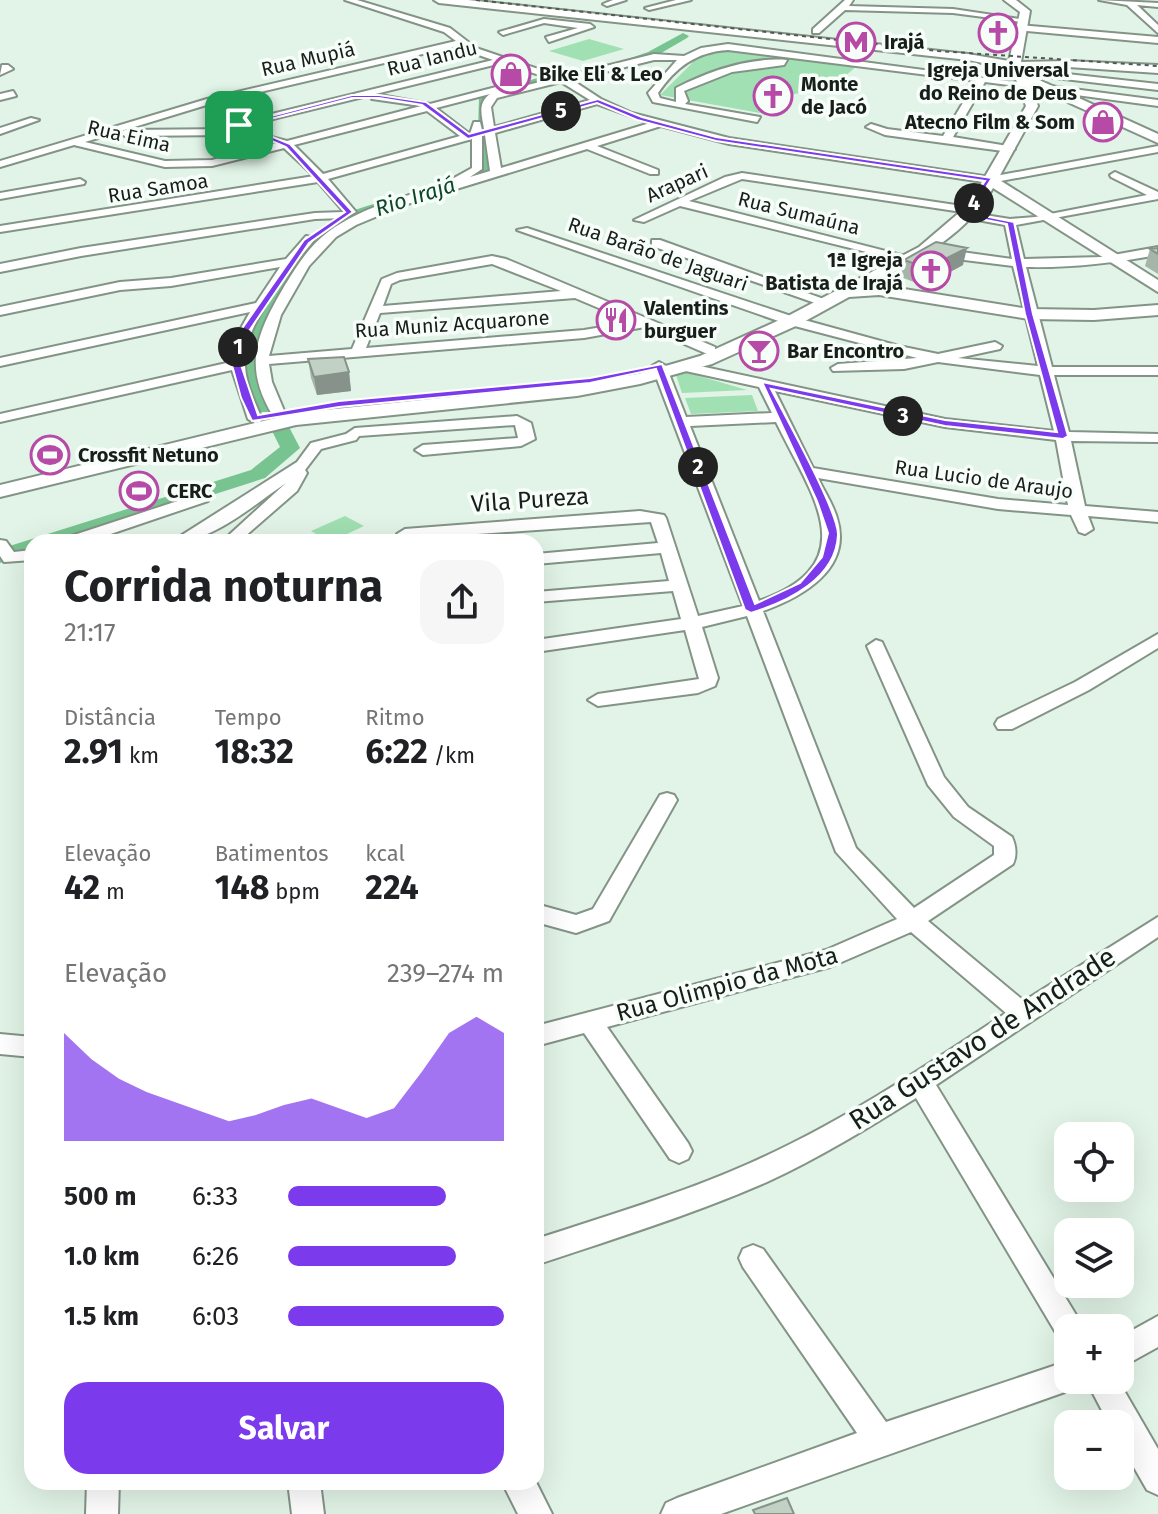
<!DOCTYPE html>
<html lang="pt">
<head>
<meta charset="utf-8">
<style>
	:root { --surface:#fff; --page:#f6f6f6; --text:#202124; --muted:#757577; --accent:#7c3aed }
	body { margin:0; font-family:"Fira Sans",sans-serif; background:var(--page); color:var(--text); height:100vh; display:flex; flex-direction:column; font-size:30px; white-space:nowrap }
	* { box-sizing:border-box; margin:0 }
	p { font-size:26px; color:var(--muted) }
	.icon { flex:none; width:44px; height:44px; fill:none; stroke:currentColor; stroke-width:2; stroke-linecap:round; stroke-linejoin:round }
	.map { position:relative; flex:1; overflow:hidden }
	.sheet { position:absolute; left:24px; top:534px; width:520px; height:956px; display:flex; flex-direction:column; background:var(--surface); border-radius:24px; box-shadow:0 8px 32px #0002 }
	.sheet>* { flex:none }
	.buttons { position:absolute; left:1054px; top:1122px; display:grid; gap:16px }
	.buttons a { display:grid; place-items:center; width:80px; height:80px; border-radius:16px; background:var(--surface); box-shadow:0 8px 32px #0002; font-size:40px }
	.pin { position:absolute; display:grid; place-items:center; width:68px; height:68px; color:#fff; margin:-34px; border-radius:16px; box-shadow:0 4px 12px #0006 }
	.km { position:absolute; width:40px; height:40px; margin:-20px; border-radius:50%; background:#222; color:#fff; font-size:22px; line-height:40px; text-align:center }
	.round { display:grid; place-items:center; flex:none; width:84px; height:84px; border-radius:24px; background:var(--page) }
	.head { display:flex; align-items:center; justify-content:space-between; height:136px; padding:0 40px }
	h1 { font-size:44px; font-weight:700; line-height:60px }
	.figures { display:grid; grid-template-columns:repeat(3,1fr); gap:12px; height:136px; padding:8px 40px }
	.figures div { display:grid; align-content:center }
	.figures b { font-size:34px; font-weight:700 }
	.figures small { font-size:22px; font-weight:400 }
	.figures p { font-size:22px }
	.chart { height:224px; padding:16px 40px }
	.chart p { display:flex; justify-content:space-between }
	.chart svg { width:100%; height:144px; margin-top:8px; fill:var(--accent); opacity:.7 }
	.cta { display:flex; gap:16px; margin-top:auto; padding:16px 40px }
	.cta a { flex:1; height:92px; border-radius:24px; background:var(--accent); color:#fff; font-size:32px; font-weight:700; line-height:92px; text-align:center }
	ul { padding:0 40px; list-style:none; font-size:26px }
	li { display:grid; grid-template-columns:128px 96px 1fr; align-items:center; height:60px }
	li i { height:20px; border-radius:10px; background:var(--accent) }
	.map>svg:first-child { display:block }
	.green { fill:#a1e0b3 }
	.lines { fill:none; stroke-linecap:round; stroke-linejoin:round }
	.river { fill:#78c490; fill-rule:evenodd }
	.minor-casing { stroke:#839487; stroke-width:4 }
	.major-casing { stroke:#839487; stroke-width:4 }
	.minor { fill:#fff; fill-rule:evenodd }
	.major { fill:#fff; fill-rule:evenodd }
	.rail { stroke:#505952; stroke-width:2; stroke-dasharray:4 4; stroke-linecap:butt }
	.wall { fill:#a6b5a9 }
	.shaded-wall { fill:#87938a }
	.building { fill:#c1d2c5; stroke:#87938a; stroke-width:2 }
	.route { fill:#7c3aed; stroke:#fff; stroke-width:2; fill-rule:evenodd }
	.labels { text-anchor:middle; stroke-width:7; stroke-linejoin:round; paint-order:stroke }
	.far-poi-label { font-size:20px; font-weight:bold; fill:#181e19; stroke:#f7fef9; text-anchor:start }
	.far-street-label { font-size:20px; fill:#181e19; stroke:#f7fef9 }
	.far-water-label { font-size:22px; font-style:italic; fill:#0c4827; stroke:#f7fef9 }
	.street-label { font-size:24px; fill:#181e19; stroke:#f7fef9 }
	.near-street-label { font-size:28px; fill:#181e19; stroke:#f7fef9 }
</style>
</head>
<body>
<div class="map">
<svg width="1158" height="1514" viewBox="0 0 1158 1514">
	<rect width="100%" height="100%" fill="#e2f4e7"/>
	<!-- green -->
	<path class="green" d="M 589,39 L 624,49 L 583,61 L 549,51 Z
		M 735,49 L 859,64 L 834,86 L 790,95 L 766,114 L 660,95 L 701,54 Z
		M 686,372 L 747,390 L 682,393 L 676,375 Z
		M 752,395 L 758,411 L 691,414 L 685,398 Z
		M 345,516 L 364,526 L 330,542 L 311,531 Z"/>
	<g class="lines">
		<!-- river -->
		<path class="river" d="M 683,33 L 689,36 L 687,38 L 656,56 L 617,68 L 611,65 L 648,52 Z
			M 549,75 L 555,79 L 553,82 L 489,101 L 493,158 L 487,174 L 454,189 L 444,189 L 444,183 L 474,171 L 482,134 L 478,131 L 479,97 L 489,91 Z
			M 392,199 L 399,203 L 397,206 C 376,213 353,219 334,232 C 303,253 260,316 258,355 C 257,373 266,391 272,408 L 270,412 L 256,412 C 247,396 238,372 240,353 C 245,314 291,248 323,226 C 343,212 369,205 392,199 Z
			M 281,423 L 288,425 L 300,448 L 265,478 L 66,542 L 32,542 L 32,553 L 0,563 L 0,549 L 251,470 L 280,447 L 271,429 Z"/>
		<!-- minor casing -->
		<g class="minor-casing">
			<path id="minor" d="M 345,0 L 357,0 L 450,28 L 476,48 L 562,77 L 654,54 L 684,56 L 701,48 L 728,44 L 1029,84 L 1024,87 L 985,82 L 953,137 L 1014,147 L 1015,149 L 1010,152 L 885,135 L 866,127 L 871,124 L 887,129 L 943,136 L 976,81 L 728,50 C 696,52 676,67 658,93 L 660,98 L 676,102 L 676,88 C 709,71 750,57 787,60 L 784,65 L 732,72 L 684,91 L 688,101 L 685,104 L 760,117 L 757,122 L 653,102 L 648,93 L 677,60 L 654,60 L 572,80 L 601,99 L 632,113 L 729,138 L 990,177 L 1158,146 L 1158,152 L 990,183 L 729,144 L 661,126 L 597,146 L 658,170 L 658,174 L 650,174 L 587,149 L 404,205 L 356,225 L 336,237 L 309,266 L 281,315 L 269,356 L 352,349 L 382,279 L 397,273 L 492,256 L 506,259 L 715,347 L 715,353 L 705,353 L 645,327 L 584,338 L 269,364 L 272,382 L 285,413 L 278,417 L 273,416 C 242,365 257,333 285,285 C 297,266 309,246 328,232 C 363,206 412,194 454,182 L 454,178 L 472,168 L 472,139 L 328,179 L 356,212 L 344,218 L 315,219 L 81,256 L 0,272 L 0,264 L 81,248 L 315,213 L 344,212 L 318,182 L 0,232 L 0,226 L 314,176 L 284,148 L 212,166 L 165,167 L 74,145 L 0,167 L 0,161 L 207,99 L 456,41 L 444,32 ZM 461,45 L 470,52 L 493,60 L 243,121 L 234,124 L 233,129 L 125,130 L 120,133 L 125,136 L 232,135 L 276,143 L 212,160 L 165,161 L 85,142 L 213,103 ZM 502,63 L 552,79 L 503,91 L 500,86 L 430,104 L 375,94 L 372,99 L 421,106 L 287,141 L 244,130 L 249,125 ZM 561,82 L 590,100 L 494,127 L 491,107 L 497,98 ZM 490,94 C 477,103 482,116 484,129 L 482,130 L 480,122 L 474,122 L 470,134 L 436,108 ZM 597,104 L 650,123 L 501,168 L 495,133 ZM 427,111 L 460,136 L 323,174 L 294,145 ZM 485,135 L 490,171 L 470,177 L 482,169 L 482,136 ZM 492,264 L 561,291 L 383,306 L 391,284 L 400,280 ZM 575,298 L 632,322 L 584,330 L 366,348 L 380,313 Z
				M 613,0 L 626,0 L 607,6 L 603,4 Z
				M 676,0 L 691,0 L 649,10 L 645,8 Z
				M 845,0 L 853,0 L 849,6 L 953,9 L 1026,20 L 1022,22 L 953,13 L 845,10 L 819,33 L 813,33 L 813,29 Z
				M 1099,0 L 1158,3 L 1158,7 L 1137,5 L 1158,25 L 1158,33 L 1127,5 Z
				M 544,19 L 590,24 L 594,27 L 549,42 L 546,37 L 578,28 L 544,23 L 503,35 L 499,32 Z
				M 1019,25 L 1158,37 L 1158,43 L 1016,30 Z
				M 1040,63 L 1046,63 L 1049,72 L 1158,84 L 1158,90 L 1047,77 L 1037,71 Z
				M 2,65 L 8,65 L 13,69 L 0,75 Z
				M 1042,85 L 1158,100 L 1158,106 L 1039,90 Z
				M 13,91 L 16,96 L 0,100 L 0,94 Z
				M 31,118 L 39,120 L 0,134 L 0,128 Z
				M 1115,172 L 1158,192 L 1158,199 L 1016,225 L 1024,259 L 1102,257 L 1158,247 L 1158,255 C 1114,263 1071,268 1026,267 L 1052,367 L 1158,367 L 1158,375 L 1054,375 L 1069,432 L 1158,434 L 1158,442 L 1071,441 L 1085,506 L 1158,512 L 1158,522 L 1088,516 L 1093,529 L 1085,534 L 1079,532 L 1071,515 L 998,509 L 818,478 C 824,491 833,504 837,518 C 853,569 802,597 763,611 L 856,848 L 914,908 L 994,855 L 994,846 L 954,817 L 928,785 L 867,646 L 876,640 L 882,642 L 944,777 L 968,807 L 1012,837 C 1016,846 1017,855 1013,864 L 928,921 L 1024,1001 L 1158,917 L 1158,937 L 936,1085 L 1084,1328 L 1068,1328 L 1068,1342 L 1059,1338 L 916,1098 C 868,1128 819,1158 767,1182 C 692,1215 613,1239 536,1265 L 536,1239 C 607,1216 680,1194 748,1164 C 839,1124 923,1068 1006,1013 L 911,932 L 830,967 L 607,1027 L 688,1143 L 692,1151 L 688,1159 L 679,1163 L 670,1159 L 584,1033 L 536,1046 L 536,1026 L 826,950 L 897,919 L 836,852 L 747,616 L 702,627 L 718,678 L 715,686 L 698,693 L 598,706 L 588,700 L 598,694 L 699,679 L 685,630 L 536,652 L 536,640 L 681,619 L 673,591 L 536,602 L 536,592 L 669,581 L 661,553 L 536,564 L 536,554 L 658,543 L 651,522 L 405,539 L 397,534 L 405,529 L 640,511 L 664,515 L 666,518 L 698,616 L 743,606 L 652,366 L 659,362 L 666,366 L 686,417 L 772,413 L 759,387 L 681,370 L 679,367 L 686,363 L 945,419 L 1054,431 L 1040,375 L 938,362 L 904,369 L 833,371 L 831,368 L 838,364 L 917,358 L 787,324 L 517,230 L 527,228 L 797,318 L 899,346 L 938,354 L 995,342 L 1002,346 L 1000,349 L 958,358 L 1038,366 L 1013,266 L 940,257 L 934,253 L 940,249 L 1012,259 L 1005,225 L 961,217 L 962,212 L 742,179 L 689,201 L 917,259 L 911,263 L 680,206 L 644,222 L 634,220 L 725,177 L 742,173 L 969,207 L 975,210 L 972,213 L 1010,219 L 1035,217 L 1147,195 L 1111,177 L 1110,175 ZM 775,391 L 945,427 L 1056,440 L 1068,505 L 998,499 L 813,468 ZM 776,422 C 810,493 868,563 759,601 L 690,426 Z
				M 80,179 L 85,182 L 84,184 L 0,199 L 0,193 Z
				M 306,236 L 316,238 C 291,268 242,325 245,366 C 246,385 255,402 262,419 L 260,422 L 255,423 L 248,419 L 232,370 L 0,422 L 0,414 L 231,362 L 236,337 L 250,312 L 0,366 L 0,358 L 256,303 L 280,267 L 171,286 L 120,290 L 0,315 L 0,307 L 120,282 L 171,278 L 286,259 Z
				M 652,240 L 660,240 L 832,302 L 821,305 L 652,246 Z
				M 517,416 L 531,423 L 535,439 L 521,446 L 423,455 L 415,450 L 423,445 L 518,438 L 515,425 L 359,436 L 356,440 L 321,449 L 305,470 L 307,473 L 297,491 L 243,538 L 231,538 L 229,535 L 286,483 C 252,506 213,542 171,542 L 297,462 L 311,443 L 346,434 L 355,428 Z
				M 202,493 L 210,498 L 208,501 L 87,542 L 63,542 L 65,538 Z
				M 0,540 L 6,541 L 14,552 L 32,550 L 32,560 L 4,562 L 0,556 Z
				M 1158,634 L 1158,648 L 1089,690 L 1012,729 L 998,729 L 995,724 L 998,719 L 1075,682 Z
				M 667,793 L 674,795 L 677,800 L 609,921 L 576,933 L 536,922 L 536,904 L 576,915 L 593,909 L 660,795 Z
				M 0,1034 L 32,1037 L 32,1057 L 0,1054 Z
				M 753,1245 L 763,1249 L 886,1422 L 1068,1361 L 1068,1380 L 1081,1380 L 1079,1387 L 721,1514 L 661,1514 L 666,1503 L 677,1498 L 857,1433 L 743,1267 L 739,1258 L 743,1249 Z
				M 1158,1316 L 1158,1347 L 1120,1368 L 1120,1337 Z
				M 1086,1380 L 1118,1380 L 1158,1449 L 1158,1495 L 1147,1490 L 1120,1443 L 1120,1424 L 1109,1424 Z
				M 87,1482 L 119,1482 L 118,1514 L 86,1514 Z
				M 288,1482 L 320,1482 L 324,1514 L 292,1514 Z
				M 502,1482 L 536,1482 L 552,1514 L 518,1514 Z"/>
		</g>
		<!-- major casing -->
		<g class="major-casing">
			<path id="major" d="M 434,0 L 468,0 L 968,54 L 1009,61 L 1020,12 L 1004,0 L 1016,0 L 1030,11 L 1021,62 L 1068,61 L 1158,65 L 1158,73 L 1068,67 L 1023,69 L 1026,74 L 1158,134 L 1158,143 L 1030,85 L 1038,106 L 998,179 L 1158,280 L 1158,292 L 993,188 C 966,236 915,261 868,286 L 879,285 L 1029,309 L 1094,310 L 1158,305 L 1158,315 L 1094,320 L 1029,319 L 879,295 L 849,297 L 798,325 L 712,364 L 640,384 L 577,396 L 296,425 L 0,497 L 0,485 L 296,413 L 577,384 L 638,374 L 700,356 L 786,317 L 919,247 L 960,212 L 976,192 L 1026,106 L 1012,69 L 968,60 L 439,3 Z"/>
		</g>
		<!-- minor -->
		<use href="#minor" class="minor"/>
		<!-- major -->
		<use href="#major" class="major"/>
		<!-- rail -->
		<path class="rail" d="M 476,0 L 938,51 L 1158,66"/>
	</g>
	<!-- wall -->
	<path class="wall" d="M 1158,248 L 1158,274 L 1145,266 L 1150,249 Z
		M 904,260 L 963,265 L 924,286 L 901,277 Z
		M 308,359 L 349,372 L 351,391 L 317,395 L 311,378 Z"/>
	<!-- shaded-wall -->
	<path class="shaded-wall" d="M 967,248 L 963,265 L 924,286 L 927,268 Z
		M 349,372 L 351,391 L 317,395 L 314,377 Z"/>
	<!-- building -->
	<path class="building" d="M 936,242 L 967,248 L 927,268 L 904,260 Z
		M 1158,248 L 1158,254 L 1150,249 Z
		M 344,357 L 349,372 L 314,377 L 308,359 Z
		M 787,1498 L 794,1514 L 755,1514 L 753,1510 Z"/>
	<!-- route -->
	<path class="route" d="M 352,95 L 379,95 L 426,102 L 469,134 L 598,99 L 642,117 L 716,137 L 992,178 L 970,213 L 1014,222 L 1033,314 L 1068,436 L 1063,439 L 945,426 L 771,389 C 784,414 839,513 838,535 C 836,579 787,602 751,613 L 745,610 L 656,369 L 590,383 L 339,407 L 252,421 L 241,398 L 232,365 L 236,337 L 304,240 L 345,212 L 286,147 L 265,138 L 237,134 L 236,125 ZM 352,98 L 379,98 L 422,105 L 468,139 L 597,103 L 637,120 L 716,141 L 985,181 L 961,215 L 1007,224 L 1025,314 L 1057,432 L 945,420 L 762,382 L 817,501 L 828,533 L 822,557 L 800,583 L 755,604 L 662,364 L 590,378 L 339,401 L 258,415 L 241,365 L 245,337 L 309,243 L 353,212 L 290,144 L 268,135 L 242,131 L 243,126 Z"/>
	<!-- icons -->
	<defs>
		<g id="church-ring" transform="scale(2)"><circle r="9.5" fill="#f7fef9" stroke="#b749a7" stroke-width="1.5"/><path d="M-1.2-6h2.4v3.5h3.3v2.4h-3.3V6h-2.4V-.1h-3.3v-2.4h3.3Z" fill="#b749a7"/></g>
		<g id="metro-ring" transform="scale(2)"><circle r="9.5" fill="#f7fef9" stroke="#b749a7" stroke-width="1.5"/><path d="M-5.5 5V-5H-3L0 0L3-5H5.5V5H3V-.5L0 4L-3-.5V5Z" fill="#b749a7"/></g>
		<g id="shop-ring" transform="scale(2)"><circle r="9.5" fill="#f7fef9" stroke="#b749a7" stroke-width="1.5"/><path d="M-5-2.5h2.3a2.7 3.5 0 0 1 5.4 0H5L5.5 6h-11ZM-1.5-2.5h3a1.5 2.3 0 0 0-3 0Z" fill="#b749a7"/></g>
		<g id="restaurant-ring" transform="scale(2)"><circle r="9.5" fill="#f7fef9" stroke="#b749a7" stroke-width="1.5"/><path d="M-5-6h1v4h1v-4h1v4h1v-4h1v5L-1.5 .5V6h-2V.5L-5-1ZM5-6V6H3V1.5H1.5Q1.5-4 5-6Z" fill="#b749a7"/></g>
		<g id="bar-ring" transform="scale(2)"><circle r="9.5" fill="#f7fef9" stroke="#b749a7" stroke-width="1.5"/><path d="M-6-5H6L.8 .8V4.5H3.5V6h-7V4.5H-.8V.8Z" fill="#b749a7"/></g>
		<g id="stadium-ring" transform="scale(2)"><circle r="9.5" fill="#f7fef9" stroke="#b749a7" stroke-width="1.5"/><path d="M0-5a6.5 5 0 1 0 0 10a6.5 5 0 1 0 0-10ZM-3.5-1.8h7v3.6h-7Z" fill="#b749a7"/></g>
	</defs>
	<g fill-rule="evenodd">
		<use href="#church-ring" x="998" y="33"/>
		<use href="#metro-ring" x="856" y="42"/>
		<use href="#shop-ring" x="511" y="74"/>
		<use href="#church-ring" x="773" y="96"/>
		<use href="#shop-ring" x="1103" y="122"/>
		<use href="#church-ring" x="931" y="271"/>
		<use href="#restaurant-ring" x="616" y="320"/>
		<use href="#bar-ring" x="759" y="351"/>
		<use href="#stadium-ring" x="50" y="455"/>
		<use href="#stadium-ring" x="139" y="491"/>
	</g>
	<g class="labels">
		<!-- far-poi labels -->
		<g class="far-poi-label">
			<text x="884" y="49">Irajá</text>
			<text x="998" y="77" text-anchor="middle">Igreja Universal<tspan x="998" dy="23">do Reino de Deus</tspan></text>
			<text x="539" y="81">Bike Eli &amp; Leo</text>
			<text x="801" y="91">Monte<tspan x="801" dy="23">de Jacó</tspan></text>
			<text x="1075" y="129" text-anchor="end">Atecno Film &amp; Som</text>
			<text x="903" y="267" text-anchor="end">1ª Igreja<tspan x="903" dy="23">Batista de Irajá</tspan></text>
			<text x="644" y="315">Valentins<tspan x="644" dy="23">burguer</tspan></text>
			<text x="787" y="358">Bar Encontro</text>
			<text x="78" y="462">Crossfit Netuno</text>
			<text x="167" y="498">CERC</text>
		</g>
		<!-- far-street labels -->
		<g class="far-street-label">
			<text transform="translate(432 58) rotate(-14)" y="7">Rua Iandu</text>
			<text transform="translate(308 59) rotate(-13)" y="7">Rua Mupiá</text>
			<text transform="translate(129 136) rotate(13)" y="7">Rua Eima</text>
			<text transform="translate(677 183) rotate(-24)" y="7">Arapari</text>
			<text transform="translate(158 188) rotate(-9)" y="7">Rua Samoa</text>
			<text transform="translate(799 213) rotate(14)" y="7">Rua Sumaúna</text>
			<text transform="translate(658 254) rotate(19)" y="7">Rua Barão de Jaguari</text>
			<text transform="translate(452 324) rotate(-4)" y="7">Rua Muniz Acquarone</text>
			<text transform="translate(984 479) rotate(8)" y="7">Rua Lucio de Araujo</text>
		</g>
		<!-- far-water labels -->
		<g class="far-water-label">
			<text transform="translate(415 196) rotate(-18)" y="8">Rio Irajá</text>
		</g>
		<!-- street labels -->
		<g class="street-label">
			<text transform="translate(530 500) rotate(-4)" y="8">Vila Pureza</text>
			<text transform="translate(727 984) rotate(-15)" y="8">Rua Olimpio da Mota</text>
		</g>
		<!-- near-street labels -->
		<g class="near-street-label">
			<text transform="translate(982 1038) rotate(-33)" y="10">Rua Gustavo de Andrade</text>
		</g>
	</g>
</svg>
<div class="buttons">
<a><svg class="icon" aria-label="locate" viewBox="0 0 24 24"><circle cx="12" cy="12" r="6"/><path d="M12 2v4M12 18v4M2 12h4M18 12h4"/></svg></a>
<a><svg class="icon" aria-label="layers" viewBox="0 0 24 24"><path d="M12 4l9 5-9 5-9-5zM3 14l9 5 9-5"/></svg></a>
<a>+</a>
<a>−</a>
</div>
<div class="pin" style="left:239px;top:125px;background:#1e9e55"><svg class="icon" aria-label="arrive" viewBox="0 0 24 24"><path d="M6 21V4h12l-3 4 3 4H6"/></svg></div>
<b class="km" style="left:238px;top:347px">1</b>
<b class="km" style="left:698px;top:467px">2</b>
<b class="km" style="left:903px;top:416px">3</b>
<b class="km" style="left:974px;top:203px">4</b>
<b class="km" style="left:561px;top:111px">5</b>
<section class="sheet">
<div class="head"><div><h1>Corrida noturna</h1><p>21:17</p></div><a class="round"><svg class="icon" aria-label="share" viewBox="0 0 24 24"><path d="M12 15V3M7 8l5-5 5 5M5 13v7h14v-7"/></svg></a></div>
<div class="figures">
<div><p>Distância</p><b>2.91<small> km</small></b></div>
<div><p>Tempo</p><b>18:32</b></div>
<div><p>Ritmo</p><b>6:22<small> /km</small></b></div>
</div>
<div class="figures">
<div><p>Elevação</p><b>42<small> m</small></b></div>
<div><p>Batimentos</p><b>148<small> bpm</small></b></div>
<div><p>kcal</p><b>224</b></div>
</div>
<div class="chart"><p><span>Elevação</span>239–274 m</p>
<svg viewBox="0 0 160 44" preserveAspectRatio="none"><path d="M0 44V11L10 19L20 25L30 29L40 32L50 35L60 38L70 36L80 33L90 31L100 34L110 37L120 34L130 23L140 11L150 6L160 11V44z"/></svg>
</div>
<ul>
<li><b>500 m</b>6:33<i style="width:73%"></i></li>
<li><b>1.0 km</b>6:26<i style="width:78%"></i></li>
<li><b>1.5 km</b>6:03<i style="width:100%"></i></li>
</ul>
<div class="cta"><a>Salvar</a></div>
</section>
</div>
</body>
</html>
